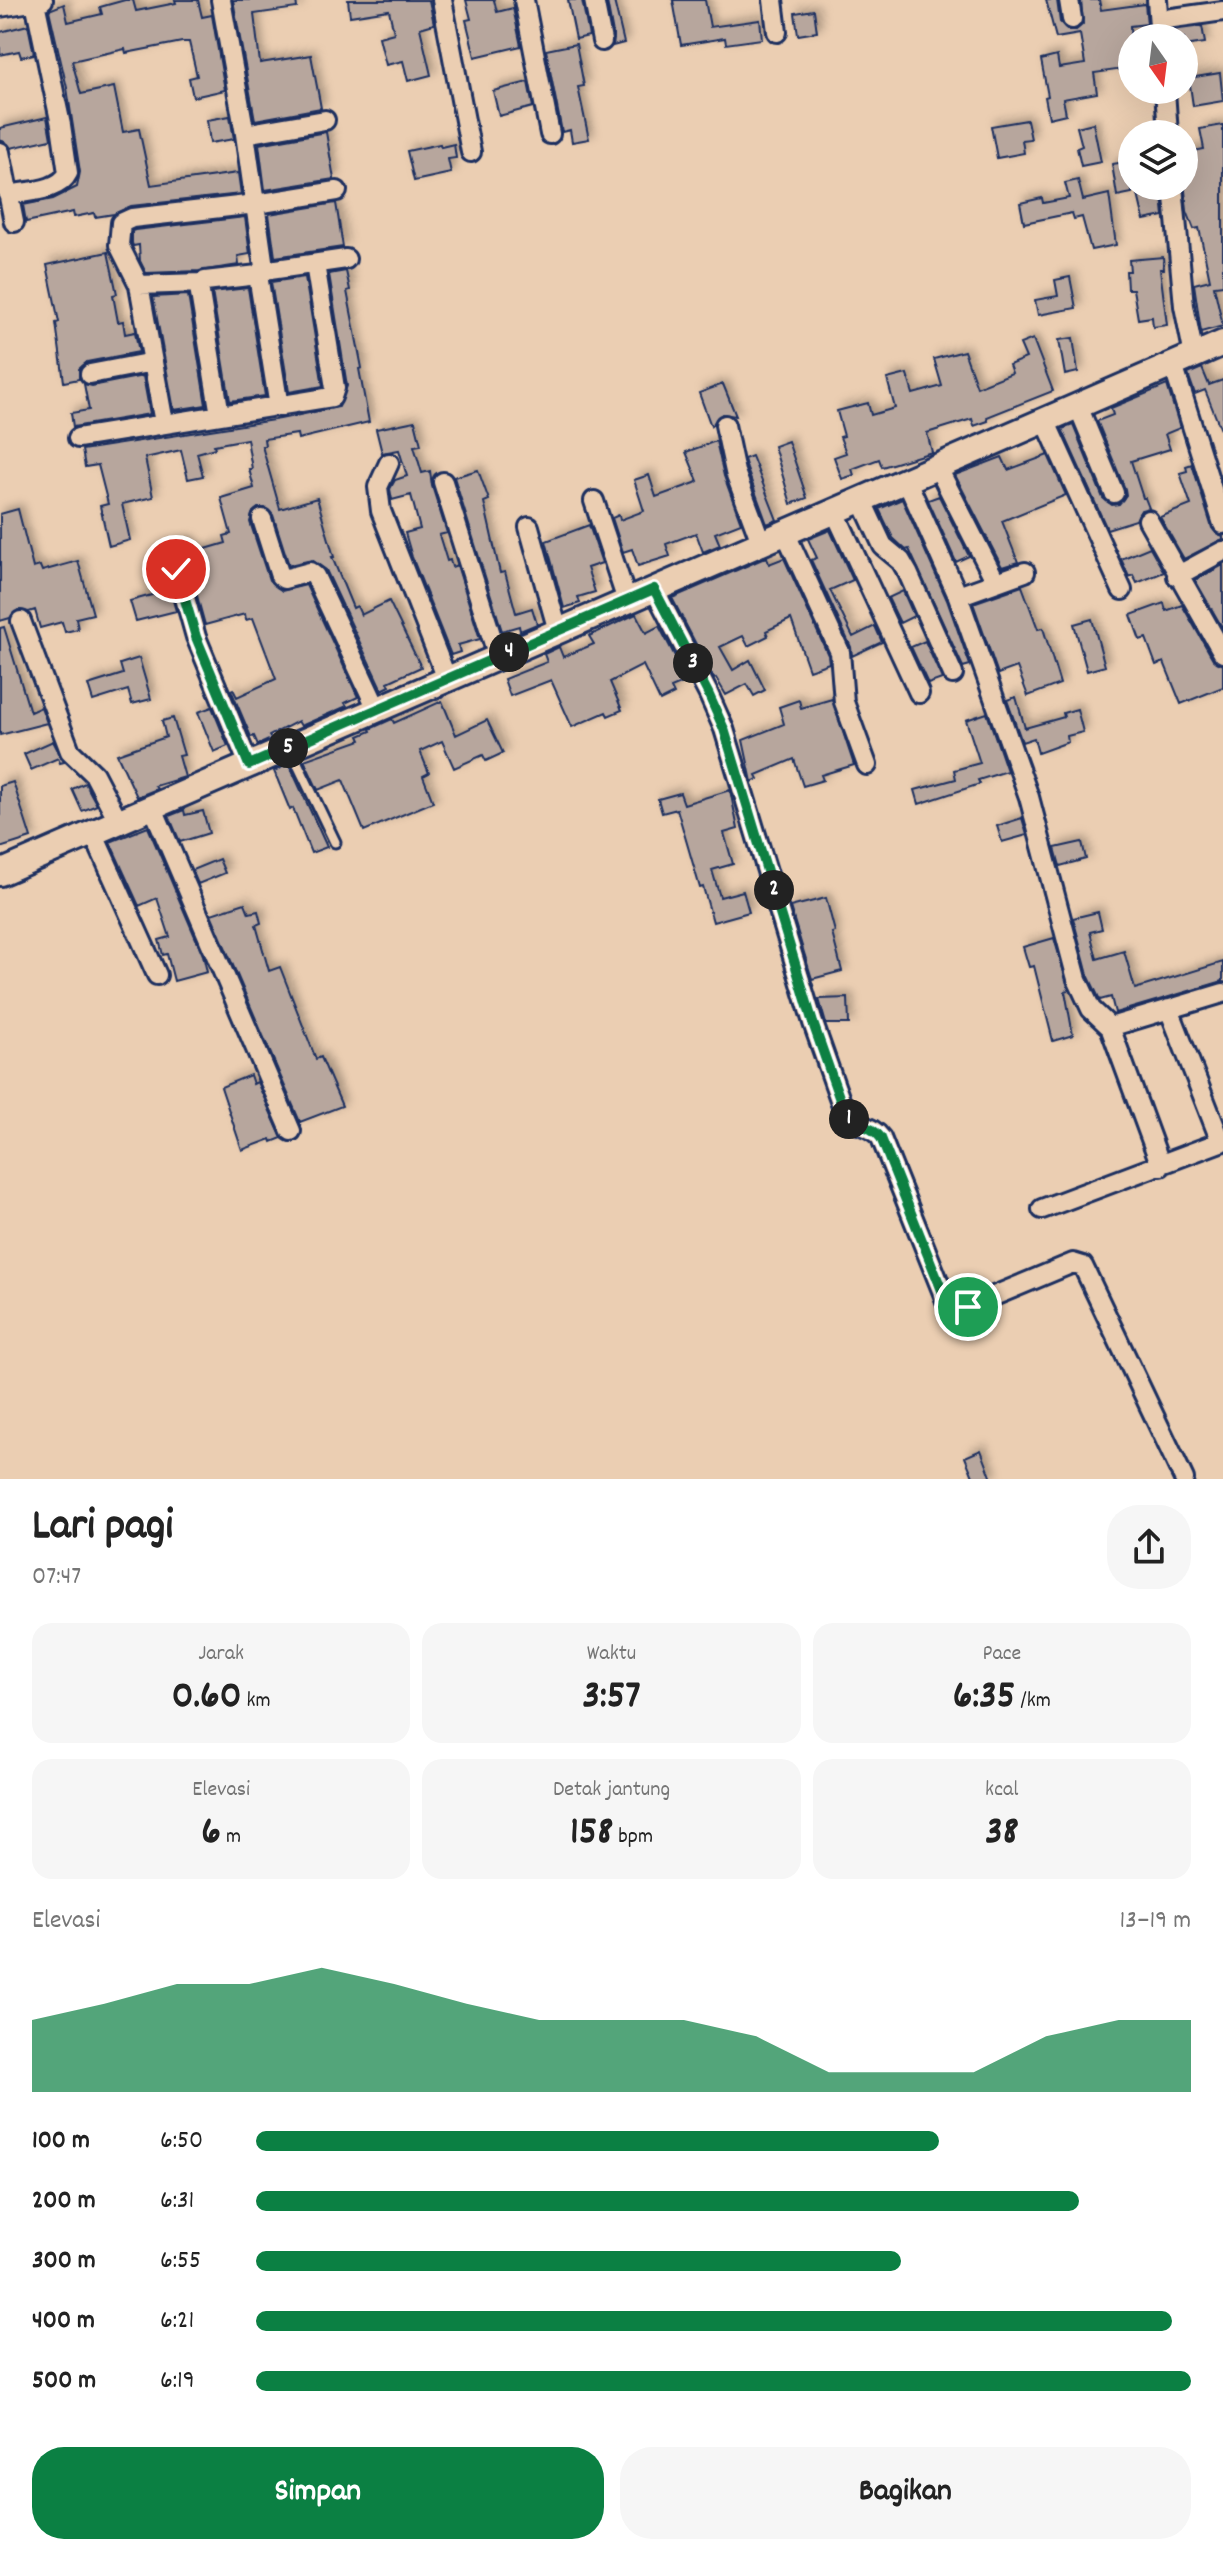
<!DOCTYPE html>
<html lang="id">
<head>
<meta charset="utf-8">
<style>
	:root { --surface:#fff; --page:#f6f6f6; --text:#222; --muted:#767676; --accent:#0b8043 }
	body { margin:0; font-family:Dekko,sans-serif; background:var(--page); color:var(--text); height:100vh; display:flex; flex-direction:column; font-size:30px; white-space:nowrap }
	* { box-sizing:border-box; margin:0 }
	p { font-size:26px; color:var(--muted) }
	.icon { flex:none; width:44px; height:44px; fill:none; stroke:currentColor; stroke-width:2; stroke-linecap:round; stroke-linejoin:round }
	.map { position:relative; height:1479px; overflow:hidden }
	.side { display:flex; flex-direction:column; background:var(--surface); flex:1 }
	.side>* { flex:none }
	.needle { width:52px; rotate:166deg }
	.buttons { position:absolute; left:1118px; top:24px; display:grid; gap:16px }
	.buttons a { display:grid; place-items:center; width:80px; height:80px; border-radius:50%; background:var(--surface); box-shadow:0 8px 32px #0002; font-size:40px }
	.pin { position:absolute; display:grid; place-items:center; width:68px; height:68px; color:#fff; margin:-34px; border:4px solid #fff; border-radius:50%; box-shadow:0 2px 8px #0007 }
	.km { position:absolute; width:40px; height:40px; margin:-20px; border-radius:50%; background:#222; color:#fff; font-size:22px; line-height:40px; text-align:center }
	.round { display:grid; place-items:center; flex:none; width:84px; height:84px; border-radius:32px; background:var(--page) }
	.head { display:flex; align-items:center; justify-content:space-between; height:136px; padding:0 32px }
	h1 { font-size:44px; font-weight:700; line-height:60px }
	.figures { display:grid; grid-template-columns:repeat(3,1fr); gap:12px; height:136px; padding:8px 32px }
	.figures div { display:grid; align-content:center; border-radius:20px; background:var(--page); text-align:center }
	.figures b { font-size:40px; font-weight:700 }
	.figures small { font-size:22px; font-weight:400 }
	.figures p { font-size:22px }
	.chart { height:224px; padding:16px 32px }
	.chart p { display:flex; justify-content:space-between }
	.chart svg { width:100%; height:144px; margin-top:8px; fill:var(--accent); opacity:.7 }
	.primary-button { display:flex; gap:16px; margin-top:auto; padding:16px 32px }
	.primary-button a { flex:1; height:92px; border-radius:32px; background:var(--accent); color:#fff; font-size:32px; font-weight:700; line-height:92px; text-align:center }
	.primary-button a+a { background:var(--page); color:var(--text) }
	ul { padding:0 32px; list-style:none; font-size:26px }
	li { display:grid; grid-template-columns:128px 96px 1fr; align-items:center; height:60px }
	li i { height:20px; border-radius:10px; background:var(--accent) }
	.map>svg:first-child { display:block }
	.building { fill:#b7a69d; stroke:#1b2f5e; stroke-width:2; filter:url(#shadow) }
	.lines { fill:none; stroke-linecap:round; stroke-linejoin:round }
	.service-casing { stroke:#1b2f5e; stroke-width:15 }
	.minor-casing { stroke:#1b2f5e; stroke-width:24 }
	.tertiary-casing { stroke:#1b2f5e; stroke-width:30 }
	.service { stroke:#ebceb2; stroke-width:9 }
	.minor { stroke:#ebceb2; stroke-width:18 }
	.tertiary { stroke:#ebceb2; stroke-width:24 }
	.route-casing { stroke:#fff; stroke-width:16 }
	.route { stroke:#0b8043; stroke-width:10 }
</style>
</head>
<body>
<div class="map">
<svg width="1223" height="1479" viewBox="0 0 1223 1479">
	<defs>
		<filter id="shadow"><feDropShadow dx="4.5" dy="-4.5" stdDeviation="4" flood-color="#0004"/></filter>
	</defs>
	<rect width="100%" height="100%" fill="#ebceb2"/>
	<filter id="ink" filterUnits="userSpaceOnUse"><feTurbulence type="fractalNoise" baseFrequency=".0125" numOctaves="2"/><feDisplacementMap in="SourceGraphic" scale="16" xChannelSelector="R" yChannelSelector="G"/><feConvolveMatrix kernelMatrix="1 2 1 2 8 2 1 2 1" color-interpolation-filters="sRGB"/></filter>
	<g filter="url(#ink)">
		<!-- building -->
		<path class="building" d="M 125,0 L 133,0 L 136,11 L 176,3 L 175,0 L 198,0 L 202,17 L 212,15 L 225,90 L 193,97 L 189,78 L 197,76 L 189,42 L 182,42 L 126,53 L 125,49 L 72,61 L 81,94 L 114,87 L 123,132 L 139,129 L 151,185 L 238,173 L 241,194 L 131,206 L 114,214 L 95,217 L 94,213 L 74,217 L 73,212 L 26,222 L 23,205 L 53,199 L 77,187 L 80,172 L 67,88 L 49,10 L 64,4 L 68,22 L 102,14 L 100,7 Z
			M 233,0 L 296,0 L 297,8 L 254,14 L 260,63 L 311,55 L 321,108 L 255,120 Z
			M 348,0 L 429,0 L 434,24 L 420,28 L 431,75 L 408,81 L 403,61 L 386,65 L 379,37 L 394,33 L 389,10 L 350,16 Z
			M 466,0 L 494,0 L 497,12 L 513,8 L 521,46 L 475,57 L 466,20 L 471,19 Z
			M 568,0 L 582,0 L 589,36 L 576,39 Z
			M 673,0 L 705,0 L 710,27 L 760,20 L 762,39 L 726,44 L 725,38 L 681,45 Z
			M 1046,0 L 1057,0 L 1060,22 L 1068,30 L 1075,31 L 1083,24 L 1081,0 L 1099,0 L 1101,10 L 1145,4 L 1147,24 L 1130,26 L 1132,68 L 1094,73 L 1097,93 L 1063,99 L 1066,114 L 1049,118 L 1045,97 L 1048,96 L 1041,60 L 1057,56 L 1059,68 L 1085,64 L 1080,34 L 1056,38 Z
			M 614,1 L 624,43 L 613,46 L 614,39 L 607,2 Z
			M 814,10 L 817,32 L 798,35 L 795,13 Z
			M 28,25 L 34,54 L 21,57 L 19,51 L 0,55 L 0,32 Z
			M 1202,26 L 1205,43 L 1184,46 L 1184,38 L 1173,38 L 1172,30 Z
			M 576,44 L 584,86 L 578,87 L 589,139 L 572,142 L 570,130 L 562,132 L 546,50 Z
			M 1220,73 L 1223,101 L 1193,106 L 1189,78 Z
			M 528,82 L 533,107 L 499,116 L 493,91 Z
			M 230,116 L 234,139 L 210,143 L 207,120 Z
			M 47,117 L 51,139 L 11,148 L 8,144 L 0,140 L 0,128 Z
			M 1027,120 L 1031,139 L 1022,140 L 1024,153 L 997,158 L 991,126 Z
			M 1093,123 L 1101,162 L 1081,166 L 1077,148 L 1082,146 L 1077,127 Z
			M 1223,125 L 1223,285 L 1214,286 L 1223,326 L 1201,332 L 1194,284 L 1210,280 L 1199,228 L 1194,229 L 1187,211 L 1184,180 L 1189,180 L 1184,153 L 1204,149 L 1200,129 Z
			M 326,132 L 334,179 L 265,190 L 259,144 Z
			M 440,144 L 441,147 L 454,144 L 456,158 L 448,159 L 451,173 L 414,181 L 407,151 Z
			M 1132,161 L 1132,193 L 1117,196 L 1112,164 Z
			M 1078,180 L 1083,200 L 1109,194 L 1116,245 L 1091,250 L 1082,217 L 1074,219 L 1072,213 L 1024,223 L 1020,203 L 1042,198 L 1043,203 L 1069,198 L 1065,183 Z
			M 1136,186 L 1161,186 L 1164,216 L 1144,220 Z
			M 336,203 L 343,247 L 275,257 L 269,214 Z
			M 245,217 L 250,254 L 238,256 L 239,265 L 199,271 L 146,273 L 140,261 L 139,245 L 133,246 L 132,243 L 132,231 L 135,230 Z
			M 108,252 L 117,294 L 113,295 L 118,322 L 123,321 L 125,334 L 135,332 L 139,352 L 87,362 L 79,369 L 79,379 L 64,382 L 56,323 L 59,322 L 47,265 Z
			M 1163,257 L 1164,269 L 1160,269 L 1167,325 L 1153,327 L 1152,317 L 1138,319 L 1133,289 L 1127,289 L 1126,271 L 1130,271 L 1129,260 Z
			M 346,271 L 350,290 L 347,291 L 362,368 L 359,369 L 369,422 L 298,439 L 297,434 L 264,439 L 265,446 L 262,446 L 280,509 L 317,498 L 334,557 L 332,557 L 353,608 L 357,606 L 361,615 L 389,601 L 421,667 L 388,682 L 390,686 L 382,690 L 326,570 L 312,560 L 289,565 L 273,515 L 265,508 L 258,508 L 253,512 L 250,522 L 269,580 L 282,591 L 306,585 L 358,697 L 345,703 L 347,706 L 301,726 L 298,721 L 269,736 L 271,739 L 258,745 L 254,736 L 251,737 L 231,690 L 233,689 L 237,697 L 276,679 L 253,618 L 246,620 L 245,614 L 205,625 L 185,552 L 178,544 L 189,541 L 192,553 L 226,543 L 224,536 L 231,534 L 221,498 L 254,488 L 249,469 L 252,469 L 247,439 L 214,445 L 215,448 L 197,453 L 203,476 L 188,479 L 181,450 L 145,458 L 153,497 L 122,504 L 130,540 L 109,546 L 100,506 L 108,504 L 98,465 L 85,467 L 82,450 L 280,419 L 339,407 L 347,386 L 329,274 Z
			M 305,277 L 323,386 L 289,392 L 271,282 Z
			M 1070,277 L 1076,308 L 1038,315 L 1035,300 L 1058,296 L 1055,280 Z
			M 248,288 L 265,396 L 230,401 L 212,292 Z
			M 188,295 L 206,405 L 174,410 L 153,297 Z
			M 1073,338 L 1078,372 L 1065,375 L 1059,340 Z
			M 1033,339 L 1053,391 L 987,417 L 988,421 L 974,426 L 972,419 L 927,433 L 932,452 L 882,467 L 879,459 L 852,469 L 854,475 L 842,479 L 834,457 L 846,453 L 840,437 L 844,436 L 837,411 L 868,403 L 871,415 L 895,408 L 887,379 L 907,374 L 913,394 L 942,386 L 934,359 L 964,351 L 977,387 L 1012,373 L 1009,365 L 1026,358 L 1020,344 Z
			M 1202,368 L 1209,385 L 1223,380 L 1223,435 L 1205,390 L 1195,394 L 1188,374 Z
			M 143,376 L 150,414 L 73,427 L 71,413 L 89,410 L 84,384 L 92,386 Z
			M 723,384 L 736,416 L 722,414 L 711,426 L 699,393 Z
			M 1167,385 L 1180,428 L 1165,434 L 1170,449 L 1131,461 L 1143,498 L 1145,498 L 1149,508 L 1141,510 L 1136,520 L 1107,529 L 1062,429 L 1073,425 L 1103,498 L 1112,505 L 1119,504 L 1126,495 L 1125,489 L 1097,421 L 1113,415 L 1111,408 Z
			M 415,421 L 421,445 L 414,446 L 422,473 L 430,471 L 432,486 L 447,533 L 439,535 L 447,561 L 450,560 L 452,567 L 457,565 L 480,639 L 458,645 L 460,652 L 451,655 L 412,557 L 405,533 L 420,529 L 411,495 L 392,500 L 390,489 L 395,480 L 407,476 L 399,450 L 382,453 L 376,429 Z
			M 716,441 L 724,476 L 741,523 L 715,533 L 720,545 L 710,549 L 703,552 L 696,533 L 666,544 L 670,556 L 638,566 L 632,549 L 623,552 L 612,518 L 619,515 L 620,520 L 644,511 L 634,480 L 649,475 L 656,497 L 695,483 L 698,481 L 686,452 Z
			M 788,441 L 807,498 L 791,504 L 774,446 Z
			M 1048,455 L 1066,495 L 1002,521 L 1018,562 L 1002,567 L 955,475 L 1002,457 L 1008,470 Z
			M 752,456 L 777,520 L 767,524 L 747,469 L 744,459 Z
			M 1192,464 L 1212,528 L 1216,533 L 1223,536 L 1223,539 L 1184,559 L 1160,517 L 1191,505 L 1180,473 L 1187,471 L 1186,466 Z
			M 478,470 L 489,500 L 484,502 L 500,573 L 505,572 L 516,613 L 532,608 L 537,624 L 520,631 L 519,626 L 502,631 L 454,477 Z
			M 939,496 L 969,556 L 956,562 L 928,500 Z
			M 902,499 L 947,600 L 970,665 L 963,667 L 909,549 L 906,550 L 893,538 L 879,509 Z
			M 18,509 L 33,568 L 40,566 L 42,571 L 78,561 L 93,614 L 76,618 L 78,629 L 65,632 L 62,622 L 40,628 L 35,610 L 29,612 L 18,610 L 10,618 L 0,621 L 0,514 Z
			M 589,525 L 602,563 L 587,568 L 595,592 L 578,597 L 580,603 L 564,608 L 546,541 Z
			M 830,530 L 853,580 L 830,590 L 853,637 L 875,626 L 882,642 L 852,656 L 851,647 L 811,560 L 817,558 L 808,539 Z
			M 1150,547 L 1164,572 L 1137,583 L 1133,575 L 1129,577 L 1121,559 Z
			M 767,557 L 769,564 L 784,558 L 828,655 L 829,663 L 809,670 L 791,619 L 766,631 L 768,636 L 748,646 L 743,636 L 720,647 L 733,670 L 750,660 L 765,690 L 754,696 L 747,684 L 726,695 L 716,678 L 714,679 L 672,598 Z
			M 1223,565 L 1223,629 L 1195,580 Z
			M 1022,586 L 1038,629 L 1043,628 L 1060,684 L 1028,696 L 1017,667 L 998,674 L 973,603 Z
			M 170,590 L 176,611 L 136,621 L 130,601 Z
			M 903,591 L 914,616 L 900,623 L 888,598 Z
			M 1164,603 L 1166,611 L 1182,605 L 1213,659 L 1223,665 L 1223,687 L 1181,704 L 1164,662 L 1156,665 L 1146,638 L 1140,640 L 1131,615 Z
			M 636,614 L 646,633 L 659,626 L 688,681 L 671,688 L 674,694 L 660,701 L 643,665 L 610,682 L 622,710 L 608,716 L 606,712 L 572,727 L 551,680 L 510,696 L 504,679 L 547,662 L 544,654 L 559,647 L 563,657 L 594,644 L 589,636 Z
			M 1092,619 L 1105,666 L 1087,671 L 1074,624 Z
			M 4,627 L 30,712 L 41,707 L 47,723 L 0,735 L 0,628 Z
			M 925,641 L 942,679 L 928,684 L 911,647 Z
			M 139,658 L 151,699 L 132,704 L 128,690 L 93,701 L 88,685 L 123,674 L 120,664 Z
			M 1016,697 L 1025,728 L 1064,717 L 1063,713 L 1077,709 L 1083,732 L 1067,736 L 1068,742 L 1038,753 L 1034,738 L 1022,742 L 1007,700 Z
			M 832,699 L 854,765 L 821,775 L 823,780 L 803,786 L 794,759 L 756,775 L 758,779 L 752,782 L 743,740 L 784,724 L 779,707 L 799,700 L 801,708 Z
			M 442,701 L 456,735 L 487,720 L 503,753 L 486,761 L 483,755 L 454,768 L 442,741 L 420,751 L 429,773 L 423,776 L 433,802 L 364,831 L 343,780 L 318,790 L 304,760 L 361,740 L 359,736 L 371,731 L 370,729 L 392,719 L 394,723 Z
			M 212,707 L 228,746 L 214,752 L 198,712 Z
			M 987,713 L 1007,771 L 978,780 L 980,784 L 919,804 L 915,790 L 956,779 L 954,770 L 980,763 L 966,720 Z
			M 173,718 L 184,755 L 179,756 L 185,777 L 155,786 L 157,789 L 137,797 L 117,754 L 166,737 L 162,721 Z
			M 53,741 L 64,762 L 60,763 L 58,758 L 31,770 L 24,754 Z
			M 289,764 L 327,847 L 311,853 L 293,808 L 290,810 L 274,771 Z
			M 13,782 L 31,838 L 0,848 L 0,786 Z
			M 85,783 L 97,805 L 82,811 L 72,789 Z
			M 730,790 L 738,829 L 724,833 L 733,864 L 712,870 L 720,897 L 743,891 L 749,912 L 713,922 L 703,887 L 700,888 L 677,809 L 662,813 L 658,799 L 680,793 L 684,804 Z
			M 184,810 L 185,815 L 203,811 L 209,833 L 180,842 L 169,816 Z
			M 1022,818 L 1027,835 L 1002,842 L 997,826 Z
			M 148,827 L 203,955 L 207,972 L 174,981 L 167,954 L 163,955 L 159,940 L 170,937 L 157,898 L 139,906 L 110,842 Z
			M 1082,842 L 1086,859 L 1060,866 L 1055,848 Z
			M 219,859 L 225,873 L 198,884 L 192,870 Z
			M 826,898 L 835,932 L 832,933 L 842,971 L 812,979 L 790,907 Z
			M 245,903 L 249,913 L 258,911 L 261,923 L 256,925 L 269,971 L 280,967 L 316,1059 L 321,1057 L 342,1106 L 300,1122 L 211,914 Z
			M 1098,912 L 1102,929 L 1090,932 L 1097,959 L 1124,951 L 1135,989 L 1223,962 L 1223,981 L 1115,1013 L 1111,997 L 1100,1000 L 1088,975 L 1073,918 Z
			M 1054,938 L 1069,990 L 1065,991 L 1073,1035 L 1053,1041 L 1034,966 L 1029,967 L 1023,947 Z
			M 848,998 L 849,1024 L 826,1024 L 819,999 Z
			M 250,1075 L 253,1084 L 257,1082 L 282,1138 L 272,1142 L 271,1139 L 242,1150 L 221,1087 Z
			M 981,1450 L 992,1479 L 974,1479 L 965,1457 Z"/>
		<g class="lines">
			<!-- service casing -->
			<g class="service-casing">
				<path id="service" d="M 290,748 L 335,842"/>
			</g>
			<!-- minor casing -->
			<g class="minor-casing">
				<path id="minor" d="M 442,0 L 471,152
					M 524,0 L 550,134
					M 594,0 L 602,41
					M 773,0 L 777,32
					M 1069,0 L 1072,19
					M 1157,0 L 1160,38
					M 0,7 L 43,0
					M 1159,20 L 1223,11
					M 1165,90 L 1168,134
					M 245,134 L 325,120
					M 0,152 L 14,222
					M 1173,186 L 1184,306 L 1194,356
					M 8,195 C 27,191 59,192 68,173 L 61,125 L 35,2
					M 263,271 L 346,259
					M 258,275 L 279,407
					M 139,285 L 201,283
					M 1173,365 L 1223,524
					M 90,374 L 153,362
					M 1078,406 L 1114,493
					M 220,415 L 199,287 L 205,281 L 258,275 L 264,267 L 245,134 L 221,0
					M 1045,420 L 1122,590
					M 164,423 L 139,285 L 119,245 L 121,223 L 132,218 L 256,204 L 337,191
					M 725,425 L 735,472 L 761,542
					M 78,438 L 332,397 L 335,388 L 315,264
					M 389,463 L 378,487 L 381,511 L 447,679
					M 937,466 L 996,582
					M 906,479 L 958,596 L 1029,797 L 1077,979 L 1091,1009 L 1110,1027
					M 443,482 L 498,657
					M 861,499 L 883,546 L 901,561 L 908,573 L 953,674
					M 594,501 L 627,601
					M 834,510 L 919,693
					M 262,519 L 280,576 L 284,579 L 310,572 L 315,576 L 377,709
					M 1148,520 L 1223,653
					M 529,527 L 558,631
					M 785,532 L 840,652 L 844,702 L 867,765
					M 173,555 L 196,637 L 249,765
					M 1177,576 L 1223,551
					M 654,589 L 708,693 L 724,729 L 813,1023 L 845,1114 C 855,1127 871,1124 881,1138 L 949,1308 L 960,1310 L 1073,1263 L 1083,1266 L 1184,1479
					M 958,596 L 1025,572
					M 21,621 L 70,751 L 94,774 L 119,822
					M 153,808 L 291,1131
					M 93,833 L 157,975
					M 1169,1009 L 1221,1142
					M 1161,1166 L 1110,1027 L 1223,993
					M 1042,1209 L 1223,1141"/>
			</g>
			<!-- tertiary casing -->
			<g class="tertiary-casing">
				<path id="tertiary" d="M 0,873 L 1223,343"/>
			</g>
			<!-- service -->
			<use href="#service" class="service"/>
			<!-- minor -->
			<use href="#minor" class="minor"/>
			<!-- tertiary -->
			<use href="#tertiary" class="tertiary"/>
		</g>
	</g>
	<g class="lines" filter="url(#ink)">
		<!-- route casing -->
		<g class="route-casing">
			<path id="route" d="M 176,569 L 196,637 L 249,765 L 654,589 L 708,693 L 724,729 L 813,1023 L 845,1114 C 855,1127 871,1124 881,1138 L 949,1308 L 960,1310 L 968,1307"/>
		</g>
		<!-- route -->
		<use href="#route" class="route"/>
	</g>
</svg>
<div class="buttons">
<a><svg class="needle" viewBox="-14 -14 28 28"><path d="M0-13l5 13h-10z" fill="#e53935"/><path d="M0 13l5-13h-10z" fill="#767676"/></svg></a>
<a><svg class="icon" aria-label="layers" viewBox="0 0 24 24"><path d="M12 4l9 5-9 5-9-5zM3 14l9 5 9-5"/></svg></a>
</div>
<div class="pin" style="left:968px;top:1307px;background:#1e9e55"><svg class="icon" aria-label="arrive" viewBox="0 0 24 24"><path d="M6 21V4h12l-3 4 3 4H6"/></svg></div>
<div class="pin" style="left:176px;top:569px;background:#d93025"><svg class="icon" aria-label="check" viewBox="0 0 24 24"><path d="M5 12l5 5 9-10"/></svg></div>
<b class="km" style="left:849px;top:1119px">1</b>
<b class="km" style="left:774px;top:890px">2</b>
<b class="km" style="left:693px;top:663px">3</b>
<b class="km" style="left:509px;top:652px">4</b>
<b class="km" style="left:288px;top:748px">5</b>
</div>
<section class="side">
<div class="head"><div><h1>Lari pagi</h1><p>07:47</p></div><a class="round"><svg class="icon" aria-label="share" viewBox="0 0 24 24"><path d="M12 15V3M7 8l5-5 5 5M5 13v7h14v-7"/></svg></a></div>
<div class="figures">
<div><p>Jarak</p><b>0.60<small> km</small></b></div>
<div><p>Waktu</p><b>3:57</b></div>
<div><p>Pace</p><b>6:35<small> /km</small></b></div>
</div>
<div class="figures">
<div><p>Elevasi</p><b>6<small> m</small></b></div>
<div><p>Detak jantung</p><b>158<small> bpm</small></b></div>
<div><p>kcal</p><b>38</b></div>
</div>
<div class="chart"><p><span>Elevasi</span>13–19 m</p>
<svg viewBox="0 0 160 44" preserveAspectRatio="none"><path d="M0 44V22L10 17L20 11L30 11L40 6L50 11L60 17L70 22L80 22L90 22L100 27L110 38L120 38L130 38L140 27L150 22L160 22V44z"/></svg>
</div>
<ul>
<li><b>100 m</b>6:50<i style="width:73%"></i></li>
<li><b>200 m</b>6:31<i style="width:88%"></i></li>
<li><b>300 m</b>6:55<i style="width:69%"></i></li>
<li><b>400 m</b>6:21<i style="width:98%"></i></li>
<li><b>500 m</b>6:19<i style="width:100%"></i></li>
</ul>
<div class="primary-button"><a>Simpan</a><a>Bagikan</a></div>
</section>
</body>
</html>
